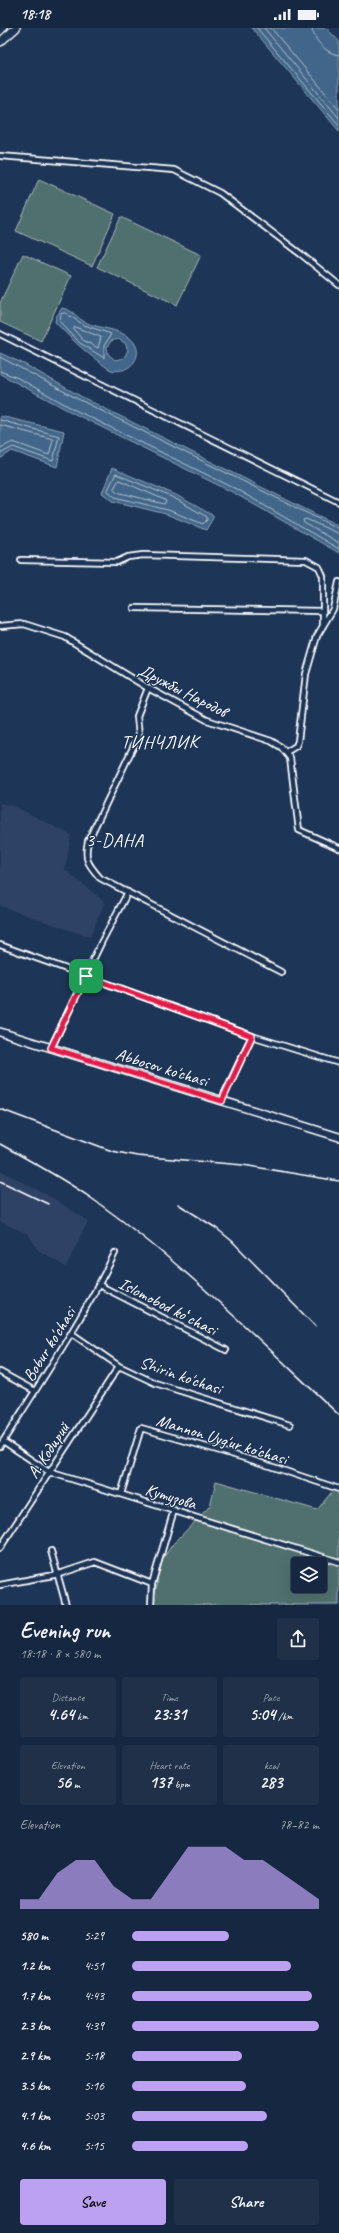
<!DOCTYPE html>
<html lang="en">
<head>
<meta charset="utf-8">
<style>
	:root { --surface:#162841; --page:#1f3048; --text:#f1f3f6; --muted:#9ea6b1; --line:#35445a; --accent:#bca0f2 }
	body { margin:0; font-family:Caveat,sans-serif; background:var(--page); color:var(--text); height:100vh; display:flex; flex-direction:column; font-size:15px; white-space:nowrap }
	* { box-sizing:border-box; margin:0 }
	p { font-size:13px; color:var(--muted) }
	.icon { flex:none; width:22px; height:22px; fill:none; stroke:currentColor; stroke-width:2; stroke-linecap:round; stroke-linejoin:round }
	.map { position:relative; height:1577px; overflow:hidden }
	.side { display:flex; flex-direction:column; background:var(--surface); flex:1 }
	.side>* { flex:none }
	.tools { position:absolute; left:291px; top:1529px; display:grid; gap:8px }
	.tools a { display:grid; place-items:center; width:36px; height:36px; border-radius:4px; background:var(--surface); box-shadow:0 4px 16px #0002,0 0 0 1px var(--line); font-size:20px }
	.pin { position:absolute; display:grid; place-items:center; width:34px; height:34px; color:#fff; margin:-17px; border-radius:8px; box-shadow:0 2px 6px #0006 }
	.round { display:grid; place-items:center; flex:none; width:42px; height:42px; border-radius:4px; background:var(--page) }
	.head { display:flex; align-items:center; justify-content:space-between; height:68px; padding:0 20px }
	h1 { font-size:22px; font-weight:800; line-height:30px }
	.stats { display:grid; grid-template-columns:repeat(3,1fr); gap:6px; height:68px; padding:4px 20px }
	.stats div { display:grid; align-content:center; border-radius:4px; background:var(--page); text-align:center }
	.stats b { font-size:17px; font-weight:800 }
	.stats small { font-size:11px; font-weight:400 }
	.stats p { font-size:11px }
	.chart { height:112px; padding:8px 20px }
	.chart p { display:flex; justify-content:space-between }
	.chart svg { width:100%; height:72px; margin-top:4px; fill:var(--accent); opacity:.7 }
	.cta { display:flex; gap:8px; margin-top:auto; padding:8px 20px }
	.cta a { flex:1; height:46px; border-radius:4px; background:var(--accent); color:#111; font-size:16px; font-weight:800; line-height:46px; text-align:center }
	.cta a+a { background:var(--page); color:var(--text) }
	ul { padding:0 20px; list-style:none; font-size:13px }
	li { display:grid; grid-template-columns:64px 48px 1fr; align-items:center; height:30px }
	li i { height:10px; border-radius:5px; background:var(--accent) }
	.status { display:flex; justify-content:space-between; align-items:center; height:28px; padding:0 20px; background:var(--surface); direction:ltr }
	.status svg { height:11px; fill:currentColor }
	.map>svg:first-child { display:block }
	.built { fill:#2f4266 }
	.green { fill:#506f6e; stroke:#a8b7b6; fill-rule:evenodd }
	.water { fill:#436689; stroke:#8ea3b8; fill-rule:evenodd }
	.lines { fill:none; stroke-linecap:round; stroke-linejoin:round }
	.shore { stroke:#b4c2d0; stroke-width:1 }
	.minor-casing { stroke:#fff; stroke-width:8 }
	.secondary-casing { stroke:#fff; stroke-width:10 }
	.primary-casing { stroke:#fff; stroke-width:10 }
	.minor { stroke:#1d3557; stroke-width:4.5 }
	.secondary { stroke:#1d3557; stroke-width:7 }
	.primary { stroke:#1d3557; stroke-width:7 }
	.rail { stroke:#fff; stroke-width:1.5 }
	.route-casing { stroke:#fff; stroke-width:8 }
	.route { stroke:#e11d48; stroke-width:5 }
	.labels { text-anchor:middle; stroke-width:3; stroke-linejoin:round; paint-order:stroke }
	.street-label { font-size:17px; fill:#fff; stroke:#1d3557 }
	.neighbourhood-label { font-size:18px; letter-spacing:1px; fill:#fff; stroke:#1d3557 }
</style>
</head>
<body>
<div class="status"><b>18:18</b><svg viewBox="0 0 49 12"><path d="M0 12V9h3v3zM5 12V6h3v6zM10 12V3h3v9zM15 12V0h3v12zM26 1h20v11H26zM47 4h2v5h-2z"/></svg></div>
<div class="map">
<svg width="339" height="1577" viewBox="0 0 339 1577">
	<rect width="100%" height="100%" fill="#1d3557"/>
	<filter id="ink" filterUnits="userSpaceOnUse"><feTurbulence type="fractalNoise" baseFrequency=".025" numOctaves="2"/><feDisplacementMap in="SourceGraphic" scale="8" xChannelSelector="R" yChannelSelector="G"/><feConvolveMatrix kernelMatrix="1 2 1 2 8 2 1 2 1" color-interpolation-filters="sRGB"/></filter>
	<g filter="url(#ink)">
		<!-- built -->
		<path class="built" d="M 0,775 L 16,779 L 71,807 L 65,842 L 105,874 L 90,909 L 0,878 Z
			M 0,1142 L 56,1172 L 88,1193 L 66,1239 L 38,1222 L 28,1206 L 0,1194 Z"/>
		<!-- green -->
		<path class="green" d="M 39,151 L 115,186 L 92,238 L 16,203 Z
			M 121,189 L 201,227 L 177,277 L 97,239 Z
			M 23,226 L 71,248 L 41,313 L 0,294 L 0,275 Z
			M 216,1453 L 317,1482 L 335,1460 L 339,1461 L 339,1577 L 151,1577 L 158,1554 L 154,1544 L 172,1517 L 210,1478 ZM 298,1536 L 320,1536 L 320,1558 L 298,1558 Z"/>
		<!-- water -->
		<path class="water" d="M 252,0 L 326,0 L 339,13 L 339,103 Z
			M 62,280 C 72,281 77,290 85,294 C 99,301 119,300 131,311 C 147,326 130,347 111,342 C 107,340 102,336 98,333 C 82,321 69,309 55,294 L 56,289 ZM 118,311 L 125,315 L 128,322 L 124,330 L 115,332 L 108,326 L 107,319 L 111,313 Z
			M 0,325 L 24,336 L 82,369 L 339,498 L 339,525 L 234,465 L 73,385 L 0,346 Z
			M 0,388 L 64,403 L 57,439 L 12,423 L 0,431 Z
			M 112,440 L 176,467 L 214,488 L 206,502 L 166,486 L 113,473 L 102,465 Z"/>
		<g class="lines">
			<!-- shore -->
			<path class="shore" d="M 257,0 L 339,97
				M 264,0 L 339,90
				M 271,0 L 339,81
				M 312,0 C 313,12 327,26 339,27
				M 65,285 L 84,297 L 111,306 L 104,318 L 104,330 L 80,315 L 60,294 L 61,286 Z
				M 75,299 L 101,309 L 98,320 L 83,312 L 74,302 Z
				M 0,329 L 80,372 L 339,501
				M 0,343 L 18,350 L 75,382 L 236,461 L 339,521
				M 0,392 L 59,408 L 53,433 L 13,419 L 0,426
				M 0,397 L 53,411 L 49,427 L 13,414 L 0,420
				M 116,446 L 174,470 L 207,489 L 207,492 L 203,496 L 168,482 L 115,469 L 108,463 Z
				M 119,452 L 165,472 L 166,475 L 164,476 L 117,464 L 114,461 Z
				M 339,506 L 306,491 L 303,492 L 304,495 L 339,515"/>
			<!-- minor casing -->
			<g class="minor-casing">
				<path id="minor" d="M 0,128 L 174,142 L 220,165 L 302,227 L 339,257
					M 0,306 L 339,474
					M 21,532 L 117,534 L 128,529 L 143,527 L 306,532 L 319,539 L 323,548 L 323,598
					M 134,580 L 323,583
					M 0,598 L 24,596 L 65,609 L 148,660 L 207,692 L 271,713 L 281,719 L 290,730 L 299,802 L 339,820
					M 148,660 L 137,688 L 139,707 L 88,813 C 84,832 88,836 100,850 L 281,944
					M 286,724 L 296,718 L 298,713 L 306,646 L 317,608 L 333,581 L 339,554
					M 0,917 L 252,1008 L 339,1035
					M 51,1020 L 102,913 L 128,864
					M 221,1073 L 252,1008
					M 99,1257 L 226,1322
					M 71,1305 L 119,1338 L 155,1355 L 290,1397
					M 0,1344 L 35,1363
					M 3,1413 L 49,1444 L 339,1534
					M 0,1418 C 40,1355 82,1292 115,1225
					M 121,1466 L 141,1400 L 255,1433 L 339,1461
					M 0,1520 L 119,1338
					M 51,1523 L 66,1577
					M 0,1557 L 59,1546 L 95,1534 L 152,1556
					M 151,1577 L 152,1556 L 174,1482"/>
			</g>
			<!-- secondary casing -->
			<g class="secondary-casing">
				<path id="secondary" d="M 0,3 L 3,0
					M 0,14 L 16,0"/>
			</g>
			<!-- primary casing -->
			<g class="primary-casing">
				<path id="primary" d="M 0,1004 L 339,1109"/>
			</g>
			<!-- minor -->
			<use href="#minor" class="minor"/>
			<!-- secondary -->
			<use href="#secondary" class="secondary"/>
			<!-- primary -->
			<use href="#primary" class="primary"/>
			<!-- rail -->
			<path class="rail" d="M 0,1081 L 112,1123 L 137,1128 L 243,1137 L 339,1153
				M 0,1116 C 31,1133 62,1150 91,1170 C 181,1233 259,1312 339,1387
				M 0,1153 L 48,1176
				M 178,1176 L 216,1200 L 232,1213 L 315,1298"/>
		</g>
	</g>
	<g class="lines" filter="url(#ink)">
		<!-- route casing -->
		<g class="route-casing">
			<path id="route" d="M 86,948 L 252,1008 L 222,1073 L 51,1020 Z"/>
		</g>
		<!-- route -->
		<use href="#route" class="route"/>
	</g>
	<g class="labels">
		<!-- street labels -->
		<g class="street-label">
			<text transform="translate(183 662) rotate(27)" y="6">Дружбы Народов</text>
			<text transform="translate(162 1039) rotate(17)" y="6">Abbosov ko'chasi</text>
			<text transform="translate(168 1278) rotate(27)" y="6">Islomobod koʻchasi</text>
			<text transform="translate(49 1316) rotate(-58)" y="6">Bobur ko'chasi</text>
			<text transform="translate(181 1347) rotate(19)" y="6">Shirin ko'chasi</text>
			<text transform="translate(222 1411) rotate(17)" y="6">Mannon Uyg'ur ko'chasi</text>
			<text transform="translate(48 1422) rotate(-57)" y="6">А. Кодирий</text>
			<text transform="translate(171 1468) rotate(17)" y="6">Кутузова</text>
		</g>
		<!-- neighbourhood labels -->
		<g class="neighbourhood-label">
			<text x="160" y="720">ТИНЧЛИК</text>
			<text x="115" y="818">3-DAHA</text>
		</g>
	</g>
</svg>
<div class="tools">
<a><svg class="icon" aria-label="layers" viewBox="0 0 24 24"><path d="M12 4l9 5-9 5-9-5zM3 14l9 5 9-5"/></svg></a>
</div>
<div class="pin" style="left:86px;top:948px;background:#1e9e55"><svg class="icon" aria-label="arrive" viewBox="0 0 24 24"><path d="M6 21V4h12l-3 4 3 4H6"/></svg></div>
</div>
<section class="side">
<div class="head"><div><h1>Evening run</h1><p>18:18 · 8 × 580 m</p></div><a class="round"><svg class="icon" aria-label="share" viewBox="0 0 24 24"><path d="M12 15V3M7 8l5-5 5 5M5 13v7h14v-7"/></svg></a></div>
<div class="stats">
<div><p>Distance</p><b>4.64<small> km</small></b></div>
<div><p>Time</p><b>23:31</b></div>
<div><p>Pace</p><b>5:04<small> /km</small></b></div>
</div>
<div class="stats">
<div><p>Elevation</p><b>56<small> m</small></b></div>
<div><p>Heart rate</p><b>137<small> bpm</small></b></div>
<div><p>kcal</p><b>283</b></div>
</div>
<div class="chart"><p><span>Elevation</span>78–82 m</p>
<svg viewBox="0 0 160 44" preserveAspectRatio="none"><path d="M0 44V38L10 38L20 22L30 14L40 14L50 30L60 38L70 38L80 22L90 6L100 6L110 6L120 14L130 14L140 22L150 30L160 38V44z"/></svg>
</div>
<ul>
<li><b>580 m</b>5:29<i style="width:52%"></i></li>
<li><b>1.2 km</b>4:51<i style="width:85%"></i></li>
<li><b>1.7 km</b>4:43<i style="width:96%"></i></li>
<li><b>2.3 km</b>4:39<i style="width:100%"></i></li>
<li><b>2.9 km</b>5:18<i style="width:59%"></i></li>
<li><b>3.5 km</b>5:16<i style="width:61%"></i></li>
<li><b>4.1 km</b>5:03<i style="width:72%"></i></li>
<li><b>4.6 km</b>5:15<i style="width:62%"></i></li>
</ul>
<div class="cta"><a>Save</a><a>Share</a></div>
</section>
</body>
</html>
